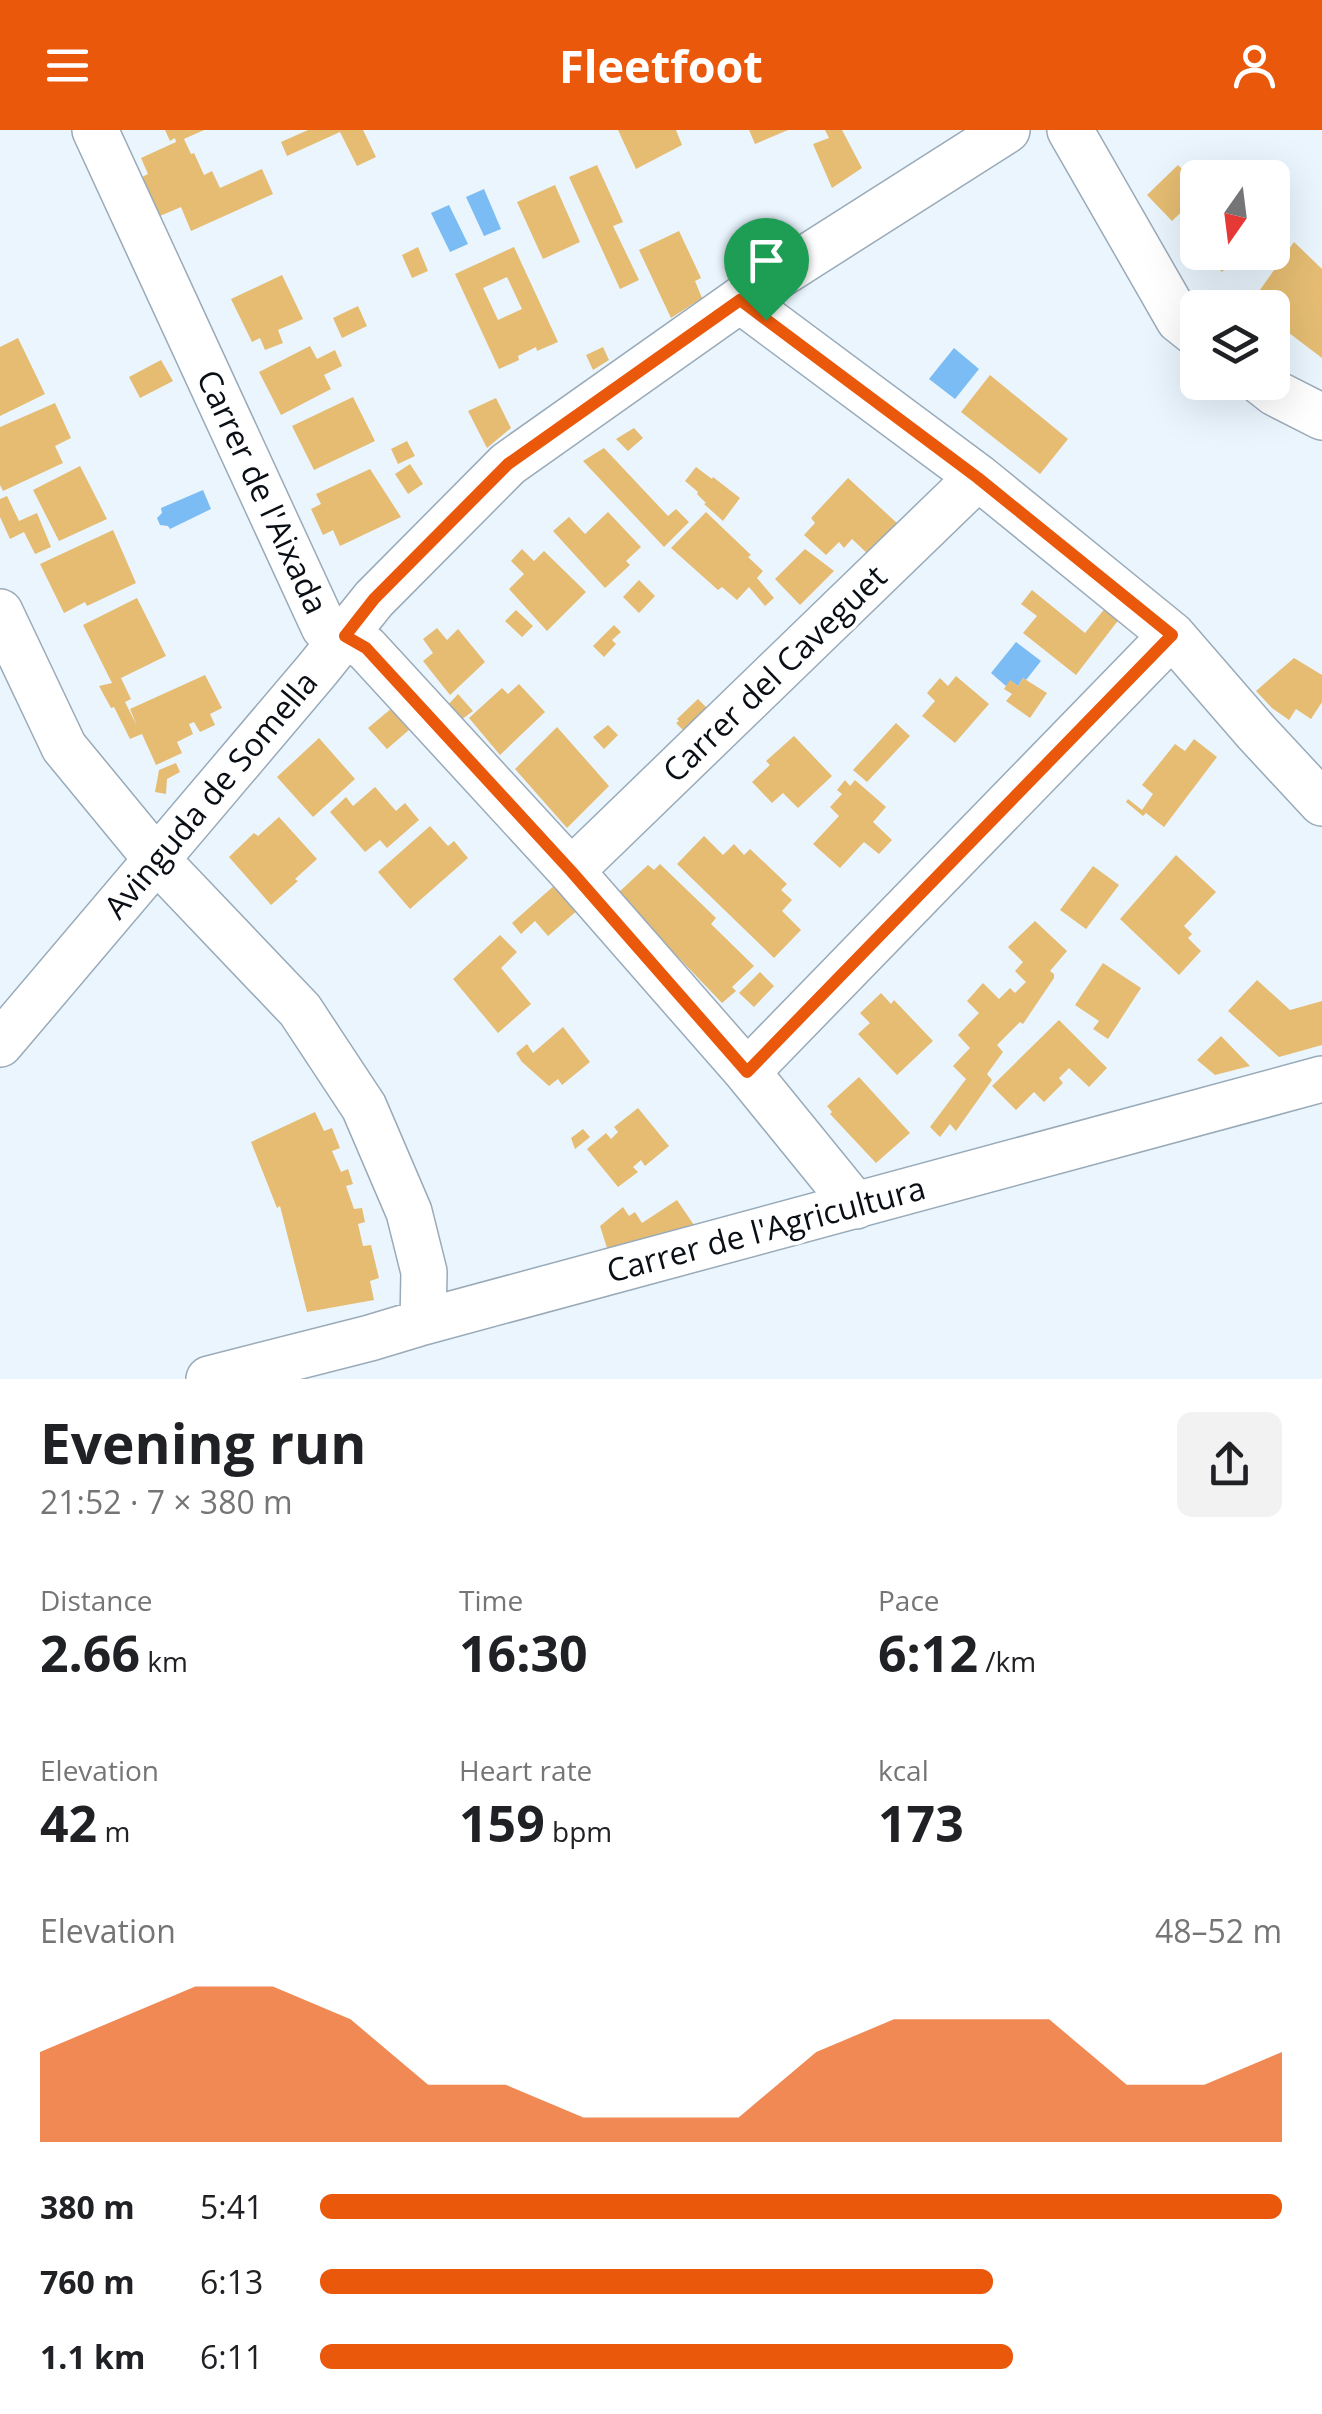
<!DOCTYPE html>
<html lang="en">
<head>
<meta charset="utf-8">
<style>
	:root { --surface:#fff; --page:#f2f2f2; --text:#202124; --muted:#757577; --accent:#ea580c }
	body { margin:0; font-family:"Open Sans",sans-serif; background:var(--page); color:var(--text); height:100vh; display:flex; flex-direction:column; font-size:38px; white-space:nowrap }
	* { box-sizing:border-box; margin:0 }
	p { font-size:32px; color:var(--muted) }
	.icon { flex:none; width:55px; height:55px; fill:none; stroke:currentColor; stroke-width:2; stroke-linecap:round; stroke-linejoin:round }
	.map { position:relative; height:1249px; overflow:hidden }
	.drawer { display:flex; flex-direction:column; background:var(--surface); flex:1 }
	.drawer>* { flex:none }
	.needle { width:65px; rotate:194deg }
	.controls { position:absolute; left:1180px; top:30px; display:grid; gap:20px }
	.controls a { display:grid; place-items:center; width:110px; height:110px; border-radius:15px; background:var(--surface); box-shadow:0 10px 40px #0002; font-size:50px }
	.pin { position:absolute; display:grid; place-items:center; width:85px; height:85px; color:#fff; margin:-102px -42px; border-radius:50% 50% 50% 0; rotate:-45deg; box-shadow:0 0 10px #0007 }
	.pin .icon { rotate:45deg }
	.round { display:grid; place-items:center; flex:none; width:105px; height:105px; border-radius:15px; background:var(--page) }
	.headline { display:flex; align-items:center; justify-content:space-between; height:170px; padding:0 40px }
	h1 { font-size:55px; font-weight:700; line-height:75px }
	.stats { display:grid; grid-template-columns:repeat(3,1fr); gap:15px; height:170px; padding:10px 40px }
	.stats div { display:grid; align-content:center }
	.stats b { font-size:50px; font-weight:700 }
	.stats small { font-size:28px; font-weight:400 }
	.stats p { font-size:28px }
	.chart { height:280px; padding:20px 40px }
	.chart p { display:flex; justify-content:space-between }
	.chart svg { width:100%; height:180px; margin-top:10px; fill:var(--accent); opacity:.7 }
	ul { padding:0 40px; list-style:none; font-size:32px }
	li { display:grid; grid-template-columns:160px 120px 1fr; align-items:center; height:75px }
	li i { height:25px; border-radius:12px; background:var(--accent) }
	header { display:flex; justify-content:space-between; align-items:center; height:130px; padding:0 40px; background:var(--accent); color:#fff; font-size:45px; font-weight:700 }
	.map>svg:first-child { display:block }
	.water { fill:#7abcf3 }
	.building { fill:#e5bc72; fill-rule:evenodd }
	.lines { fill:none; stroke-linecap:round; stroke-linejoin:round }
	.street-casing { stroke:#99aab8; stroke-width:48 }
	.street { stroke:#fff; stroke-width:45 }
	.route-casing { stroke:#fff; stroke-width:20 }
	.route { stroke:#ea580c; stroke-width:12 }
	.labels { text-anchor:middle; stroke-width:8; stroke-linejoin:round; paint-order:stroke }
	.street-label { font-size:32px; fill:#0a0f15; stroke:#fff }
</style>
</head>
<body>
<header><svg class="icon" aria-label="menu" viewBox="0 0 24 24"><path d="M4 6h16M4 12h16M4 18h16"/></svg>Fleetfoot<svg class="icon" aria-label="person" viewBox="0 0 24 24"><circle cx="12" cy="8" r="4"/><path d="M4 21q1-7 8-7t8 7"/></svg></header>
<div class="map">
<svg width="1322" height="1249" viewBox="0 0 1322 1249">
	<rect width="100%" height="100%" fill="#eaf5fe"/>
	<!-- water -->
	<path class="water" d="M 484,59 L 501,99 L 484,106 L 466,67 Z
		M 449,75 L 468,114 L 450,122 L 431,83 Z
		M 954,218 L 979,239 L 955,269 L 929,249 Z
		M 203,360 L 211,379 L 170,399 L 168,396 L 160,395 L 157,388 L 162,383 L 161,378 Z
		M 1016,512 L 1041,531 L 1026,550 L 1023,548 L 1018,556 L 1011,551 L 1006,556 L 991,543 Z"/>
	<!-- building -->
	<path class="building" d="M 165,0 L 204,0 L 184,9 L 191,24 L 194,23 L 204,45 L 212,41 L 220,58 L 262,39 L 273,64 L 191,101 L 181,77 L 160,86 L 142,47 L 148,44 L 141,28 L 176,12 L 175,8 L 170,11 Z
		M 308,0 L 363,0 L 376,27 L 357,36 L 340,2 L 287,26 L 281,12 Z
		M 618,0 L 676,0 L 682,15 L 636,39 Z
		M 749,0 L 788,0 L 755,14 Z
		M 825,0 L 842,0 L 862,38 L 832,58 L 813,14 L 829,8 Z
		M 597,35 L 623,92 L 613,96 L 639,150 L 620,159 L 569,47 Z
		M 1178,35 L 1198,55 L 1198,66 L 1172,91 L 1147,65 Z
		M 555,55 L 580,112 L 543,129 L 517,72 Z
		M 679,101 L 701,148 L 695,151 L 702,168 L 671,188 L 639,120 Z
		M 1294,112 L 1322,139 L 1322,228 L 1272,190 L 1272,178 L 1259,178 L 1252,171 Z
		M 418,117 L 428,141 L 412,148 L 402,125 Z
		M 514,117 L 558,212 L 537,221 L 536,217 L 518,226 L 519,230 L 499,239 L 455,144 ZM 507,147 L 522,179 L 498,190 L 483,158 Z
		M 1203,122 L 1242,122 L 1222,142 Z
		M 282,145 L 303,189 L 278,200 L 283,213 L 265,220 L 260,208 L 252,212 L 231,169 Z
		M 358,176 L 367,196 L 342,208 L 333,188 Z
		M 18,208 L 45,264 L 0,286 L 0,217 Z
		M 310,216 L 317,229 L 335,220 L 342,236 L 324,245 L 331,259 L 281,285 L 259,242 Z
		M 603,217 L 609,230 L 593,240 L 586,225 Z
		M 161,230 L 173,251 L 140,268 L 129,247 Z
		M 990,245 L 1068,309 L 1040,344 L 961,282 Z
		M 353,267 L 375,311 L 314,340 L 292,296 Z
		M 496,268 L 511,298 L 487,318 L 468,281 Z
		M 55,273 L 71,308 L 55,316 L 63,333 L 3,361 L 0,355 L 0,297 Z
		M 634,298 L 643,308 L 628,321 L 616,309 Z
		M 407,311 L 415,326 L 398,334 L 391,319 Z
		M 604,318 L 668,386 L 676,379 L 689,392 L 664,417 L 583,331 Z
		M 410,334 L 423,354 L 408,364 L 395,344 Z
		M 80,336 L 107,389 L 59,411 L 33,360 Z
		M 696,337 L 712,349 L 713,347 L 740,368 L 723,391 L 704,374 L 706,373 L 697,364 L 698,362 L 685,351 Z
		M 370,339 L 401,387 L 340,416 L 333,400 L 323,405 L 311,379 L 321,374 L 316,364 Z
		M 848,348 L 898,394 L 869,425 L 852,409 L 844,418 L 839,412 L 826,425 L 804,405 L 815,393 L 811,388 Z
		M 7,366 L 19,391 L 37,383 L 51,417 L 35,424 L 24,402 L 10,409 L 0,387 L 0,369 Z
		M 608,382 L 641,417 L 626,431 L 630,435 L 605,458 L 553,401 L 569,387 L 585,404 Z
		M 706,382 L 751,425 L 748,427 L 763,441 L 757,448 L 774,468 L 765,476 L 749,457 L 737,470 L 722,457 L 718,460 L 671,418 Z
		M 113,400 L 136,453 L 87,476 L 85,472 L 64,483 L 40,434 Z
		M 522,419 L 534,431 L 544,421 L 586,462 L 547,501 L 509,459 L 524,444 L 511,431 Z
		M 805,419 L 834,441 L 800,475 L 775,449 Z
		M 639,450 L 655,466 L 639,483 L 623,467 Z
		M 1032,460 L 1085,503 L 1106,477 L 1120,488 L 1076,545 L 1023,503 L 1037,486 L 1021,474 Z
		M 137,468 L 166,526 L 121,548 L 131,569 L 125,572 L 137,596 L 130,579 L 205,545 L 222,578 L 210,584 L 215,595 L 200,602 L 194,592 L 189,594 L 193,604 L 177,612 L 182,623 L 156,635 L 142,604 L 130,609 L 114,577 L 111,578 L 99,556 L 112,553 L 83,495 Z
		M 516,480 L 533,496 L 522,507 L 505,491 Z
		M 614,495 L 621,502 L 612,510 L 616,514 L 604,527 L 593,516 Z
		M 437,498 L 447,510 L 458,499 L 485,532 L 450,565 L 423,531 L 433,523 L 423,509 Z
		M 1294,528 L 1322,545 L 1322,572 L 1311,589 L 1296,579 L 1289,590 L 1272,578 L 1256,561 Z
		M 956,546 L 989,574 L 955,613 L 922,586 L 935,571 L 927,563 L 940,548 L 948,556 Z
		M 1023,548 L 1047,563 L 1030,588 L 1006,571 L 1012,564 L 1004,559 L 1010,550 L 1018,556 Z
		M 519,554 L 545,582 L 500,625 L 469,588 L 502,558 L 508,564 Z
		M 458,564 L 473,581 L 461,590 L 447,576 Z
		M 698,569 L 713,584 L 690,607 L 676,593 L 679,591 L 677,589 Z
		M 398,573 L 416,594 L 387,619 L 368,598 Z
		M 896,593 L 910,606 L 867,652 L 853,640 Z
		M 608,595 L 618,605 L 604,619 L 593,607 Z
		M 557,597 L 609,656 L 567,698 L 515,639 Z
		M 794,606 L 832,646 L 798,678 L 783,663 L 772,673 L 752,652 L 770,635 L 766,631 Z
		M 319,608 L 355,649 L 313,687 L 277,647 Z
		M 1194,609 L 1217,627 L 1164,697 L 1146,683 L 1143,686 L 1126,672 L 1128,669 L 1142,680 L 1153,664 L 1142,655 L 1175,614 L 1185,621 Z
		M 176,633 L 180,642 L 167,649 L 166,664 L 155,662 L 159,640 Z
		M 845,650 L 850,656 L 855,650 L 886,677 L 873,692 L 892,710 L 879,724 L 864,712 L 840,738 L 813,714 L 839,686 L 830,677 L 842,664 L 837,660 Z
		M 375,657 L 396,681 L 405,673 L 419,690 L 387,718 L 380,710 L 365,722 L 330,682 L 346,667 L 353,676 Z
		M 279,687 L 317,729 L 295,749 L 298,751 L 271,775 L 229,727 L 254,703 L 258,706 Z
		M 430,696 L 448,716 L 454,711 L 468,728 L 410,779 L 378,742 Z
		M 704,706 L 723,725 L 734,714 L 744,725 L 750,719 L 787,754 L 781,760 L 792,770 L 782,781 L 801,800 L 774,828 L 677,734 Z
		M 1176,725 L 1216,762 L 1184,796 L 1192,804 L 1188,808 L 1201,821 L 1179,845 L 1120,789 Z
		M 660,734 L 716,788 L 711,794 L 754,836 L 732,857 L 736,861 L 722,873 L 678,827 L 673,832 L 618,763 L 648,735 L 654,740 Z
		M 1093,736 L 1119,755 L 1086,799 L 1060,780 Z
		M 556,754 L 579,779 L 548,806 L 535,791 L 521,804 L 512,793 Z
		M 1035,791 L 1067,821 L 1050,841 L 1054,844 L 1054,848 L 1023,894 L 1020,892 L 997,915 L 1003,922 L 987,944 L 992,950 L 956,1001 L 950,994 L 940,1007 L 930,997 L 966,949 L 953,936 L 970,918 L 958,905 L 979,883 L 967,871 L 983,853 L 999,869 L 1010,858 L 1015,863 L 1026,852 L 1015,841 L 1023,832 L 1008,817 Z
		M 500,805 L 517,822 L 501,838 L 531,874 L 498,903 L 453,849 Z
		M 1103,833 L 1141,858 L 1108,909 L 1093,899 L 1099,891 L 1075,875 Z
		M 760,842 L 774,856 L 754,877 L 739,863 Z
		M 1257,850 L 1290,880 L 1322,871 L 1322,915 L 1279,927 L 1228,881 Z
		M 881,863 L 891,874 L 894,870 L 933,911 L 897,945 L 858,904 L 870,893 L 860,883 Z
		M 1059,890 L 1107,938 L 1089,957 L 1069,938 L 1059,948 L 1063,953 L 1044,972 L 1034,962 L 1016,980 L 992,956 Z
		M 563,897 L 590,932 L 562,955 L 558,949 L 549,956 L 522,932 L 516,923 L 527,914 L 533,923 Z
		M 1221,906 L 1250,936 L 1215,945 L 1197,930 Z
		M 859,947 L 910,1003 L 876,1033 L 830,984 L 832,982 L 827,976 Z
		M 638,978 L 669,1016 L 645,1036 L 641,1030 L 633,1037 L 638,1042 L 618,1057 L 587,1019 L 606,1003 L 611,1009 L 618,1002 L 614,997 Z
		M 315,982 L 324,1001 L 332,998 L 340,1018 L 332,1021 L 341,1042 L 348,1039 L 353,1054 L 346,1056 L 354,1079 L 362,1078 L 365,1092 L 358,1094 L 363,1116 L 371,1115 L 379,1148 L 370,1151 L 374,1170 L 307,1182 L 280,1076 L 277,1078 L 251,1012 Z
		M 583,999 L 590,1007 L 575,1019 L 571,1008 Z
		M 677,1070 L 696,1098 L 608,1121 L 600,1096 L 623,1077 L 629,1086 L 635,1082 L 642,1093 Z"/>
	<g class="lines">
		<!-- street casing -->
		<g class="street-casing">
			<path id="street" d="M 95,0 L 324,497 L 366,518 L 571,741 L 747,942 L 856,1076
				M 1070,0 L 1179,190 L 1198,205
				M 740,170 L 978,347 L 1172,505 L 1257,603 L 1322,673
				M 1261,252 L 1275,263 L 1322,287
				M 0,482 L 64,617 L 157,730 L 300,880 L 364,977 L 409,1082 L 424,1142 L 423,1192
				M 571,741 L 978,347
				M 0,914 L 317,540 L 374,469 L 508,334 L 740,170 L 1007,0
				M 747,942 L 1172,505
				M 209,1249 L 370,1208 L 423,1192 L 1322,949"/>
		</g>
		<!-- street -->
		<use href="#street" class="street"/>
	</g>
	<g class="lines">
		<!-- route casing -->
		<g class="route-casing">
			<path id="route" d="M 740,170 L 978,348 L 1172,505 L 747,942 L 571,741 L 366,518 L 345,506 L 374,469 L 508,334 Z"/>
		</g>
		<!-- route -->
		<use href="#route" class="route"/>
	</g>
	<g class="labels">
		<!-- street labels -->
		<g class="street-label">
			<text transform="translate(262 362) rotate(65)" y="11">Carrer de l'Aixada</text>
			<text transform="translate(775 544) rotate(-44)" y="11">Carrer del Caveguet</text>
			<text transform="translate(211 665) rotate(-50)" y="11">Avinguda de Somella</text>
			<text transform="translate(766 1100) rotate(-15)" y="11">Carrer de l'Agricultura</text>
		</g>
	</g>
</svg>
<div class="controls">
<a><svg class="needle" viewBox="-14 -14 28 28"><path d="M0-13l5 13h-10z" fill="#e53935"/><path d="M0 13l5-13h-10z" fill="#757577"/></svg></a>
<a><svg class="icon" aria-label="layers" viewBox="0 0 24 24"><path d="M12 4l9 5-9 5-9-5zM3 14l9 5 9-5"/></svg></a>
</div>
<div class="pin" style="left:766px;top:190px;background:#1e9e55"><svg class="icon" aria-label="arrive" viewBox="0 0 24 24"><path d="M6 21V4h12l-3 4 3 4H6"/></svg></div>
</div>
<section class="drawer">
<div class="headline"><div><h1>Evening run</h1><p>21:52 · 7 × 380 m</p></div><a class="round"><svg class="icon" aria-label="share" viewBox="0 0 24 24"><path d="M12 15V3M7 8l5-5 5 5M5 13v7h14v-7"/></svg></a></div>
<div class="stats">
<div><p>Distance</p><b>2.66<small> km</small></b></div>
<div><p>Time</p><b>16:30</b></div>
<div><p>Pace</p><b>6:12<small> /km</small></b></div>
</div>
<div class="stats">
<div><p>Elevation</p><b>42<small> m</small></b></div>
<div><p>Heart rate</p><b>159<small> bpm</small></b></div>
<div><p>kcal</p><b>173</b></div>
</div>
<div class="chart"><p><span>Elevation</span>48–52 m</p>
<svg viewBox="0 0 160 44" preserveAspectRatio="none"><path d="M0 44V22L10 14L20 6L30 6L40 14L50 30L60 30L70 38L80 38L90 38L100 22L110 14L120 14L130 14L140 30L150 30L160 22V44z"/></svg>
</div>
<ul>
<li><b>380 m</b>5:41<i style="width:100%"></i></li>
<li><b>760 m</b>6:13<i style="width:70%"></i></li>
<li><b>1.1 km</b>6:11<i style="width:72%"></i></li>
</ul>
</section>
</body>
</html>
